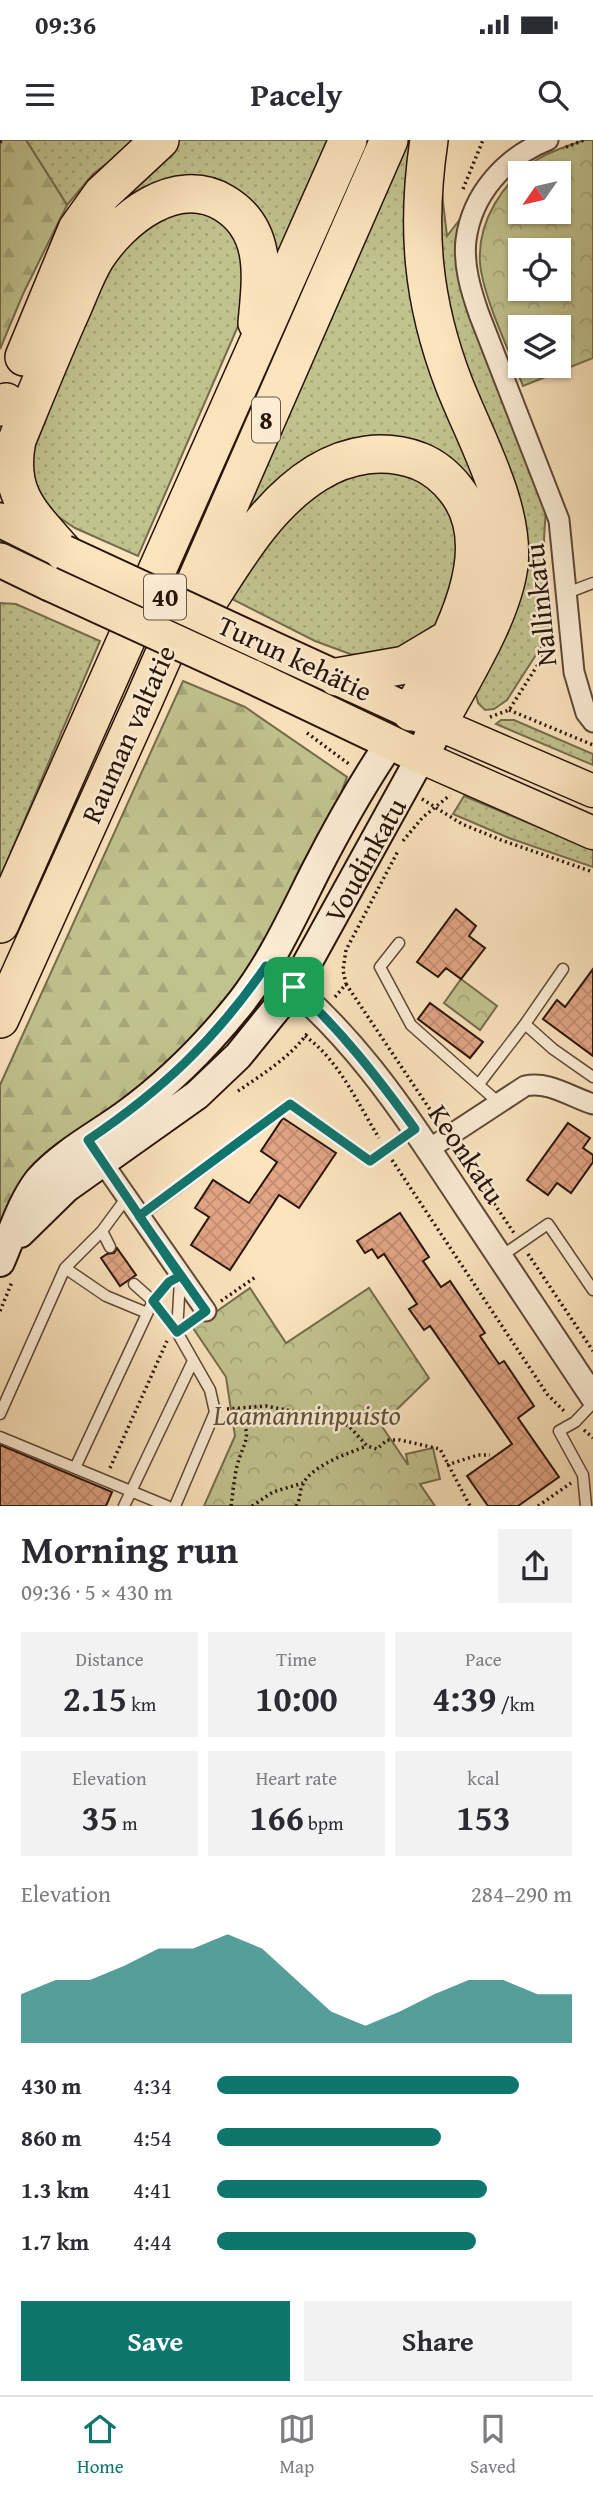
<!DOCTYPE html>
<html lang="en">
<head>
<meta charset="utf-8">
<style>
	:root { --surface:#fff; --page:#f2f2f3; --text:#2b2b33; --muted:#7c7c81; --line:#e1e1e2; --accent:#0f766e }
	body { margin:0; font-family:"Gentium Book Plus",serif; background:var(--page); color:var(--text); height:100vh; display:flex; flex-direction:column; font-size:26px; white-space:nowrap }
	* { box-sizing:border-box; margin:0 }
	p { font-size:23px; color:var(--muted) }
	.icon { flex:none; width:38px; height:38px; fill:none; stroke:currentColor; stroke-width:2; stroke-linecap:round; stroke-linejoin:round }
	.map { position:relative; height:1366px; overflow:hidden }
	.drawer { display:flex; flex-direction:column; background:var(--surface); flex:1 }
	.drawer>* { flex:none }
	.needle { width:46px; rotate:236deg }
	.tools { position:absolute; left:508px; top:21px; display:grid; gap:14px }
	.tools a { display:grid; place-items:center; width:63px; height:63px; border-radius:0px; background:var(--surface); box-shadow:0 2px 5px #0004; font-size:35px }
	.pin { position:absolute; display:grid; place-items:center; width:60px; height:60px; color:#fff; margin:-30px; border-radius:14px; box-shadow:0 4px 10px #0006 }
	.round { display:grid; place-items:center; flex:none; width:74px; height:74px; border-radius:0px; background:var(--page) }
	.summary { display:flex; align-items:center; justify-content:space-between; height:119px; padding:0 21px }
	h1 { font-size:38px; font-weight:700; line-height:52px }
	.stats { display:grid; grid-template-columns:repeat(3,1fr); gap:10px; height:119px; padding:7px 21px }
	.stats div { display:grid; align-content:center; border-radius:0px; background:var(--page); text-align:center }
	.stats b { font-size:35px; font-weight:700 }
	.stats small { font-size:19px; font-weight:400 }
	.stats p { font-size:19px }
	.chart { height:196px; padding:14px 21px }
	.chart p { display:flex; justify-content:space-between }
	.chart svg { width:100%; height:126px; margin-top:7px; fill:var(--accent); opacity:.7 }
	.cta { display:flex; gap:14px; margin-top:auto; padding:14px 21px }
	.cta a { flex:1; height:80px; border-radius:0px; background:var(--accent); color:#fff; font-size:28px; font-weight:700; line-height:80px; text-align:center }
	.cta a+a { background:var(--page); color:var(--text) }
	ul { padding:0 21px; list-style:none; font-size:23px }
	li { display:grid; grid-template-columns:112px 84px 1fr; align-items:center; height:52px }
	li i { height:18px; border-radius:9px; background:var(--accent) }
	.status { display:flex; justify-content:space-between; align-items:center; height:49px; padding:0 35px; background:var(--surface); direction:ltr }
	.status svg { height:19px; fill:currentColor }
	header { display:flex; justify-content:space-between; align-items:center; height:91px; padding:0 21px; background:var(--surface); font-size:32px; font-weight:700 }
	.dock { display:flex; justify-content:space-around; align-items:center; height:98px; border-top:2px solid var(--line); background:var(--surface); font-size:19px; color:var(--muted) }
	.dock a { display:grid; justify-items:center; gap:4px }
	.dock .selected { color:var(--accent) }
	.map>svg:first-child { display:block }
	.grass { fill:url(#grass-dots); stroke:#756c4c; stroke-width:2 }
	.forest { fill:url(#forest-firs); stroke:#756c4c; stroke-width:2 }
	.park { fill:url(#park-crowns); stroke:#756c4c; stroke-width:2; fill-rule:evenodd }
	.building { fill:url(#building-cross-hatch); stroke:#291409; stroke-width:2 }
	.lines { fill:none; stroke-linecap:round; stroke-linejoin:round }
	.service-casing { stroke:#5e4836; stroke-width:13 }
	.minor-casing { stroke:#5e4836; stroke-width:23 }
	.tertiary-casing { stroke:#5e4836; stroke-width:28 }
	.secondary-casing { stroke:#291409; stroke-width:32 }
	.primary-casing { stroke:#291409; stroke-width:35 }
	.trunk-casing { stroke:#291409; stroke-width:37 }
	.motorway-casing { stroke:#291409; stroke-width:40 }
	.path { stroke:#291409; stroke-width:3.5; stroke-dasharray:2 3.5; stroke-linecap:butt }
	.service { stroke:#fcedd5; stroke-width:10 }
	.minor { stroke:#fcedd5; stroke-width:19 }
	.tertiary { stroke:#fcedd5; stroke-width:24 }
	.secondary { stroke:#fcedd5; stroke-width:28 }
	.primary { stroke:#fbe4be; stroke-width:32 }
	.trunk { stroke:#fbe4be; stroke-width:33 }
	.motorway { stroke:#fbe4be; stroke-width:37 }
	.trunk-bridge-casing { stroke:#291409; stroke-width:37; stroke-linecap:butt }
	.trunk-bridge { stroke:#fbe4be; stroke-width:33 }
	.route-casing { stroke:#fff; stroke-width:14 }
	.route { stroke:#0f766e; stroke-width:9 }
	.labels { text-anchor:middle; stroke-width:5; stroke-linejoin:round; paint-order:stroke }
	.shield { fill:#fcedd5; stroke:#685546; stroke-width:2 }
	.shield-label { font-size:26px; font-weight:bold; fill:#291409 }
	.street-label { font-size:28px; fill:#291409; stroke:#fcedd5 }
	.park-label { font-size:28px; font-style:italic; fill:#5e5138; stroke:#fcedd5 }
</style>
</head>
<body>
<div class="status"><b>09:36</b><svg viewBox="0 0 49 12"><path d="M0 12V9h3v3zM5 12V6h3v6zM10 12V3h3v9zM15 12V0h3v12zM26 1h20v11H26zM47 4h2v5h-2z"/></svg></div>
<header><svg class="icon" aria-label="menu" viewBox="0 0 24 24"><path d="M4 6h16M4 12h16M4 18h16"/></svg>Pacely<svg class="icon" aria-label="search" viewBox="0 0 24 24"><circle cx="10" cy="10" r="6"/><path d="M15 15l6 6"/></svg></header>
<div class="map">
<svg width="593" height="1366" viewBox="0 0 593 1366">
	<defs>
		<pattern id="grass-dots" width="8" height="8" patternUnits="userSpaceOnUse" patternTransform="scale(1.75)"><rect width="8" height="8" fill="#c1c38f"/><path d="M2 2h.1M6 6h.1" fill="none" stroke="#a6a77a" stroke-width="1.8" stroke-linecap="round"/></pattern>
		<pattern id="forest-firs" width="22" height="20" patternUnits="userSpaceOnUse" patternTransform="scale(1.75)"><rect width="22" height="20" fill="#c1c38f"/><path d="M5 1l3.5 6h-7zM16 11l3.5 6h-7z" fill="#a6a77a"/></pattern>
		<pattern id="park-crowns" width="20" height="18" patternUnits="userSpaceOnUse" patternTransform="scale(1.75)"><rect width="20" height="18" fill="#c1c38f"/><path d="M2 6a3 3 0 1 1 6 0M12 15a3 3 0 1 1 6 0" fill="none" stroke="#a6a77a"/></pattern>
		<pattern id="building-cross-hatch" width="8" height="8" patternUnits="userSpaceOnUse" patternTransform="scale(1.75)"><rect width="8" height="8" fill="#e2a585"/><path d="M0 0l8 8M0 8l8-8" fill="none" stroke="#c28d72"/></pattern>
	</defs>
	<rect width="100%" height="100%" fill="#fbe4be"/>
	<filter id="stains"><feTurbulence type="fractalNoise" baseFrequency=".00286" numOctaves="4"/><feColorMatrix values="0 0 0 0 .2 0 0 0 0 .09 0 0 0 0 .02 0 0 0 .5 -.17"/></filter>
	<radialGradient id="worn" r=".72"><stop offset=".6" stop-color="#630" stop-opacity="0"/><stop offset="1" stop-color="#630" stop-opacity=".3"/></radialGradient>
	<!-- grass -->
	<path class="grass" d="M 26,0 L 138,0 L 93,34 L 67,65 Z
		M 177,0 L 330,0 L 273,135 L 220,50 L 87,97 Z
		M 408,0 L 421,0 L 417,19 L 487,337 L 492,419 L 401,302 L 227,411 Z
		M 441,45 L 447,96 L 464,74 L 455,104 L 458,125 L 546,367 L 544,399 L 550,493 L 507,560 L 494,569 L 485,570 L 478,563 L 474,546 L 518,455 L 436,117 Z
		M 178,63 L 239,87 L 245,170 L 138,416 L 75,388 L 47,369 L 25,322 L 102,123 Z
		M 392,324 L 444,348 L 463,420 L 436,488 L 419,503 L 378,517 L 350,514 L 315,501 L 224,455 L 322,340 Z
		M 0,463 L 16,464 L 100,501 L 0,738 Z
		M 501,580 L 514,580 L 593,614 L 593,625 L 496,584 Z
		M 464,656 L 593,710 L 593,727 L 509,698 L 453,674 Z"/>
	<!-- forest -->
	<path class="forest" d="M 0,0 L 26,0 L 67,65 L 23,154 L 0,209 Z
		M 183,541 L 245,567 L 347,637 L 317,717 L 245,831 L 199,895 L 158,933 L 43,1017 L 0,1087 L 0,945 Z"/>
	<!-- park -->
	<path class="park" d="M 584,0 L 593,0 L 593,218 L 523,246 C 510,213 483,157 480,123 C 477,81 504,40 538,19 C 552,10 569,6 584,0 ZM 558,33 L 558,72 L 520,72 L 520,33 ZM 558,110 L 558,149 L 520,149 L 520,110 ZM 558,187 L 558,226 L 520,226 L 520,187 Z
		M 461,839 L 497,866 L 480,890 L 444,863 Z
		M 250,1148 L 286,1203 L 369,1148 L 429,1238 L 381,1285 L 408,1325 L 406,1314 L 433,1308 L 440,1339 L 420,1344 L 435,1366 L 204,1366 L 235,1296 L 226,1237 L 193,1188 Z"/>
	<!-- building -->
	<path class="building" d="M 456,769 L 476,786 L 469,796 L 485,808 L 461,839 L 446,828 L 438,837 L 417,822 Z
		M 593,829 L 593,916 L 543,879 L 557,860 L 565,867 Z
		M 430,863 L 483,902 L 470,918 L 418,879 Z
		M 283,978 L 336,1013 L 299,1068 L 279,1055 L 230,1130 L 191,1105 L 209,1077 L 195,1068 L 213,1040 L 249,1063 L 277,1022 L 261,1011 Z
		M 568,983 L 590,998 L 583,1008 L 593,1015 L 593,1022 L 571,1053 L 557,1043 L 548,1055 L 527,1040 Z
		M 400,1073 L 429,1117 L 423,1121 L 441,1147 L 450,1141 L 485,1193 L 480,1196 L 499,1224 L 504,1221 L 534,1266 L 518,1278 L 559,1337 L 518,1366 L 488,1366 L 467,1336 L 512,1304 L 430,1186 L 424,1190 L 409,1169 L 417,1164 L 384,1114 L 378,1118 L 372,1109 L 365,1113 L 357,1101 Z
		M 117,1108 L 136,1135 L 120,1146 L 101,1118 L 107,1114 L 114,1113 Z
		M 0,1305 L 112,1352 L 106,1366 L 0,1366 Z"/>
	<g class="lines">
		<!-- service casing -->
		<g class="service-casing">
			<path id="service" d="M 567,453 L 593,443
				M 399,803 L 380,827 L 411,885 L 499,963
				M 525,884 L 553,909 L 593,937
				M 479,944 L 525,884 L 563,829
				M 140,1076 L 290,964 L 370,1021 L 414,989
				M 102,1091 L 110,1107
				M 500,1117 L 548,1084 L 593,1150
				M 65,1128 L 106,1156 L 147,1173
				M 134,1144 L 153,1161 L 177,1192 L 210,1250 L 215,1272 L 175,1366
				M 177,1192 L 180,1140
				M 0,1274 L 65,1128 L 102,1091 L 127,1057
				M 0,1297 L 167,1366
				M 75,1328 L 153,1161 L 169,1142 L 180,1136
				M 124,1366 L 193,1221
				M 586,1366 L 583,1335 L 559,1291 L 575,1282 L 593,1263"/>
		</g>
		<!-- minor casing -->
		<g class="minor-casing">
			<path id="minor" d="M 548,0 C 505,17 472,54 466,100 C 463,125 471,151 479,174 L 559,380 L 574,532 L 586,573 L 593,582
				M 429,1009 L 525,946 C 550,941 570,957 593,964
				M 96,1013 L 206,1171"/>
		</g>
		<!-- tertiary casing -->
		<g class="tertiary-casing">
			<path id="tertiary" d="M 266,826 C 352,889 408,978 466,1066 C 508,1130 551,1193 593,1257"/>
		</g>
		<!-- secondary casing -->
		<g class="secondary-casing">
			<path id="secondary" d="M 20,1093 L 66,1048 L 197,955 L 238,916 L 294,847 L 421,617
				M 0,1122 C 12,1095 21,1063 39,1040 C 62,1014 96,996 124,976 C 168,944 208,904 242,861 C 272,822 293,776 315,732 C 338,687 362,644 390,603"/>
		</g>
		<!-- primary casing -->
		<g class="primary-casing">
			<path id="primary" d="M 438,584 L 593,651
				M 421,617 L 593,693"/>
		</g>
		<!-- trunk casing -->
		<g class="trunk-casing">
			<path id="trunk" d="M 0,380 L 62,411
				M 0,420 L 50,444
				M 251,536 L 421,617 L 438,584 L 265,505"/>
		</g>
		<!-- motorway casing -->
		<g class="motorway-casing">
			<path id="motorway" d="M 429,0 C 416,88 422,161 454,244 C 475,298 515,367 509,425 C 503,475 462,539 438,584
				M 24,217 L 77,89 L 102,54 L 160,0
				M 0,267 L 6,262
				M 64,412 C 31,374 6,354 17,300 C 35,256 53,211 73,167 C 80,151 86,134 95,119 C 120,79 176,34 224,63 C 269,90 261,139 257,183
				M 202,471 C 234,422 265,365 317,333 C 348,314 384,308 419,321 C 434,327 446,337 456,350 C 506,413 443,513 411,572
				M 337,537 L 405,525 L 447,500
				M 0,784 L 348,0
				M 0,879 L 144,560 L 389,0"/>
		</g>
		<!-- path -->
		<path class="path" d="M 0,2 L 5,0
			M 566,7 L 584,0
			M 463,49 L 483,0
			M 509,570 L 593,605
			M 490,577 L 509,570 L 551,504
			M 307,593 L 349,624
			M 422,659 L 462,684 L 501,700 L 593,732
			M 403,701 L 422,678 L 450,655
			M 346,844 L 439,983
			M 335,857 L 346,844 L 343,830 L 346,810 L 398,711
			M 305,896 C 339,920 358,964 379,998
			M 238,951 C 263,934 292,916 309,891
			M 457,1009 L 514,1093
			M 392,1020 L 547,1254 L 566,1273
			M 528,1114 L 593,1211
			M 221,1161 L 257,1136
			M 0,1171 L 12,1142
			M 227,1269 L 266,1266 L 328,1278 L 349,1286 L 367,1306 L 377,1309 L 387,1300 L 400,1300 L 440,1309 L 470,1366
			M 584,1290 L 593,1298
			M 447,1325 L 478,1315 L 490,1315
			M 110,1328 L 167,1201
			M 231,1366 C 233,1353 234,1339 237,1326 C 245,1297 254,1299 236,1268
			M 252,1366 L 273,1352 L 303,1343
			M 296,1366 C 301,1359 299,1351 303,1344 C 312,1325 349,1313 367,1306
			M 538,1366 L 571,1343"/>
		<!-- service -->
		<use href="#service" class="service"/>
		<!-- minor -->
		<use href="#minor" class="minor"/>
		<!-- tertiary -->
		<use href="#tertiary" class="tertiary"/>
		<!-- secondary -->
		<use href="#secondary" class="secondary"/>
		<!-- primary -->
		<use href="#primary" class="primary"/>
		<!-- trunk -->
		<use href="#trunk" class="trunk"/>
		<!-- motorway -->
		<use href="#motorway" class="motorway"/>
		<!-- trunk-bridge casing -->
		<g class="trunk-bridge-casing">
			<path id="trunk-bridge" d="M 64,412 L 265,505
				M 50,444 L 251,536"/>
		</g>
		<!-- trunk-bridge -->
		<use href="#trunk-bridge" class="trunk-bridge"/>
	</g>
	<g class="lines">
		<!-- route casing -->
		<g class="route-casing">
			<path id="route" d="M 294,847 L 266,826 C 215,900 162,950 88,1000 L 180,1136 L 169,1142 L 153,1161 L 177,1192 L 206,1171 L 139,1076 L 290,964 L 370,1021 L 415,989 C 378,938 341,890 294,847"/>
		</g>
		<!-- route -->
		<use href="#route" class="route"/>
	</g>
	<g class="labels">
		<!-- shield labels -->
		<g class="shield">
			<rect x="252" y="257.5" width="28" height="45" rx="5"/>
			<rect x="144" y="434.5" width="42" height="45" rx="5"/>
		</g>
		<g class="shield-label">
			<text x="266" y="289">8</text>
			<text x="165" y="466">40</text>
		</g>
		<!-- street labels -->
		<g class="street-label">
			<text transform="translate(540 465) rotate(-96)" y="10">Nallinkatu</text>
			<text transform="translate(295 518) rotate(25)" y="10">Turun kehätie</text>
			<text transform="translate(128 594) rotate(-66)" y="10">Rauman valtatie</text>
			<text transform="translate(365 720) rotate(-61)" y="10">Voudinkatu</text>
			<text transform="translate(467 1014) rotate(56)" y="10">Keonkatu</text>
		</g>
		<!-- park labels -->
		<g class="park-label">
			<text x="307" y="1285">Laamanninpuisto</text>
		</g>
	</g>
	<rect width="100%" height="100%" filter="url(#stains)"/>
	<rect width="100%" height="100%" fill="url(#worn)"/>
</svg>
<div class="tools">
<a><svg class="needle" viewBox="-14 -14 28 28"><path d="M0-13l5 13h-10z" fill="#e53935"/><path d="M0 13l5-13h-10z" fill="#7c7c81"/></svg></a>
<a><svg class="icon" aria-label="locate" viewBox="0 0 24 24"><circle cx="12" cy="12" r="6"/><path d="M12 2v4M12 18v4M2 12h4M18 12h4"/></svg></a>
<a><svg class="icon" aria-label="layers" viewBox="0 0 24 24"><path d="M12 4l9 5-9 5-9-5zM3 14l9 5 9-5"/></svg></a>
</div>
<div class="pin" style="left:294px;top:847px;background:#1e9e55"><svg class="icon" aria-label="arrive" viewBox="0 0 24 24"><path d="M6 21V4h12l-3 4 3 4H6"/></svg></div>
</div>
<section class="drawer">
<div class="summary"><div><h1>Morning run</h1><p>09:36 · 5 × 430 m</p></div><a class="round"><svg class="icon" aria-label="share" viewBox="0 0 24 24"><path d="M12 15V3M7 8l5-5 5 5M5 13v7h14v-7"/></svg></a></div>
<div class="stats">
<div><p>Distance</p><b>2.15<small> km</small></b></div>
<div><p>Time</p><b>10:00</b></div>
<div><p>Pace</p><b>4:39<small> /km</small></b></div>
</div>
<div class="stats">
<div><p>Elevation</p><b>35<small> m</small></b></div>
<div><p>Heart rate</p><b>166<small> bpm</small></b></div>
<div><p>kcal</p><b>153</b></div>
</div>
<div class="chart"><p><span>Elevation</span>284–290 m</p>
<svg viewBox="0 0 160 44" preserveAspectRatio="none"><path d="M0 44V27L10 22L20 22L30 17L40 11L50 11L60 6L70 11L80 22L90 33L100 38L110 33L120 27L130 22L140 22L150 27L160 27V44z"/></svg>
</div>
<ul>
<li><b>430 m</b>4:34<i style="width:85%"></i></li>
<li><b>860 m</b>4:54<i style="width:63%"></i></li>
<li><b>1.3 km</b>4:41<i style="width:76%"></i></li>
<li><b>1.7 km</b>4:44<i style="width:73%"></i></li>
</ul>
<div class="cta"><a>Save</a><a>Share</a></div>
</section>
<nav class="dock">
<a class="selected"><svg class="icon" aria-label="home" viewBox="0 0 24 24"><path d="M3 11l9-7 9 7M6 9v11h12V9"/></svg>Home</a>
<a><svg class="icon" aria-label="map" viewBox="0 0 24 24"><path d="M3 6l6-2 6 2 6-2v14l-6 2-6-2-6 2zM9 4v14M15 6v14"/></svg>Map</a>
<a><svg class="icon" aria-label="saved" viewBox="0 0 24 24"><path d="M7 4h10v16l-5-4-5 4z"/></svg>Saved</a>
</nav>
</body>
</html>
